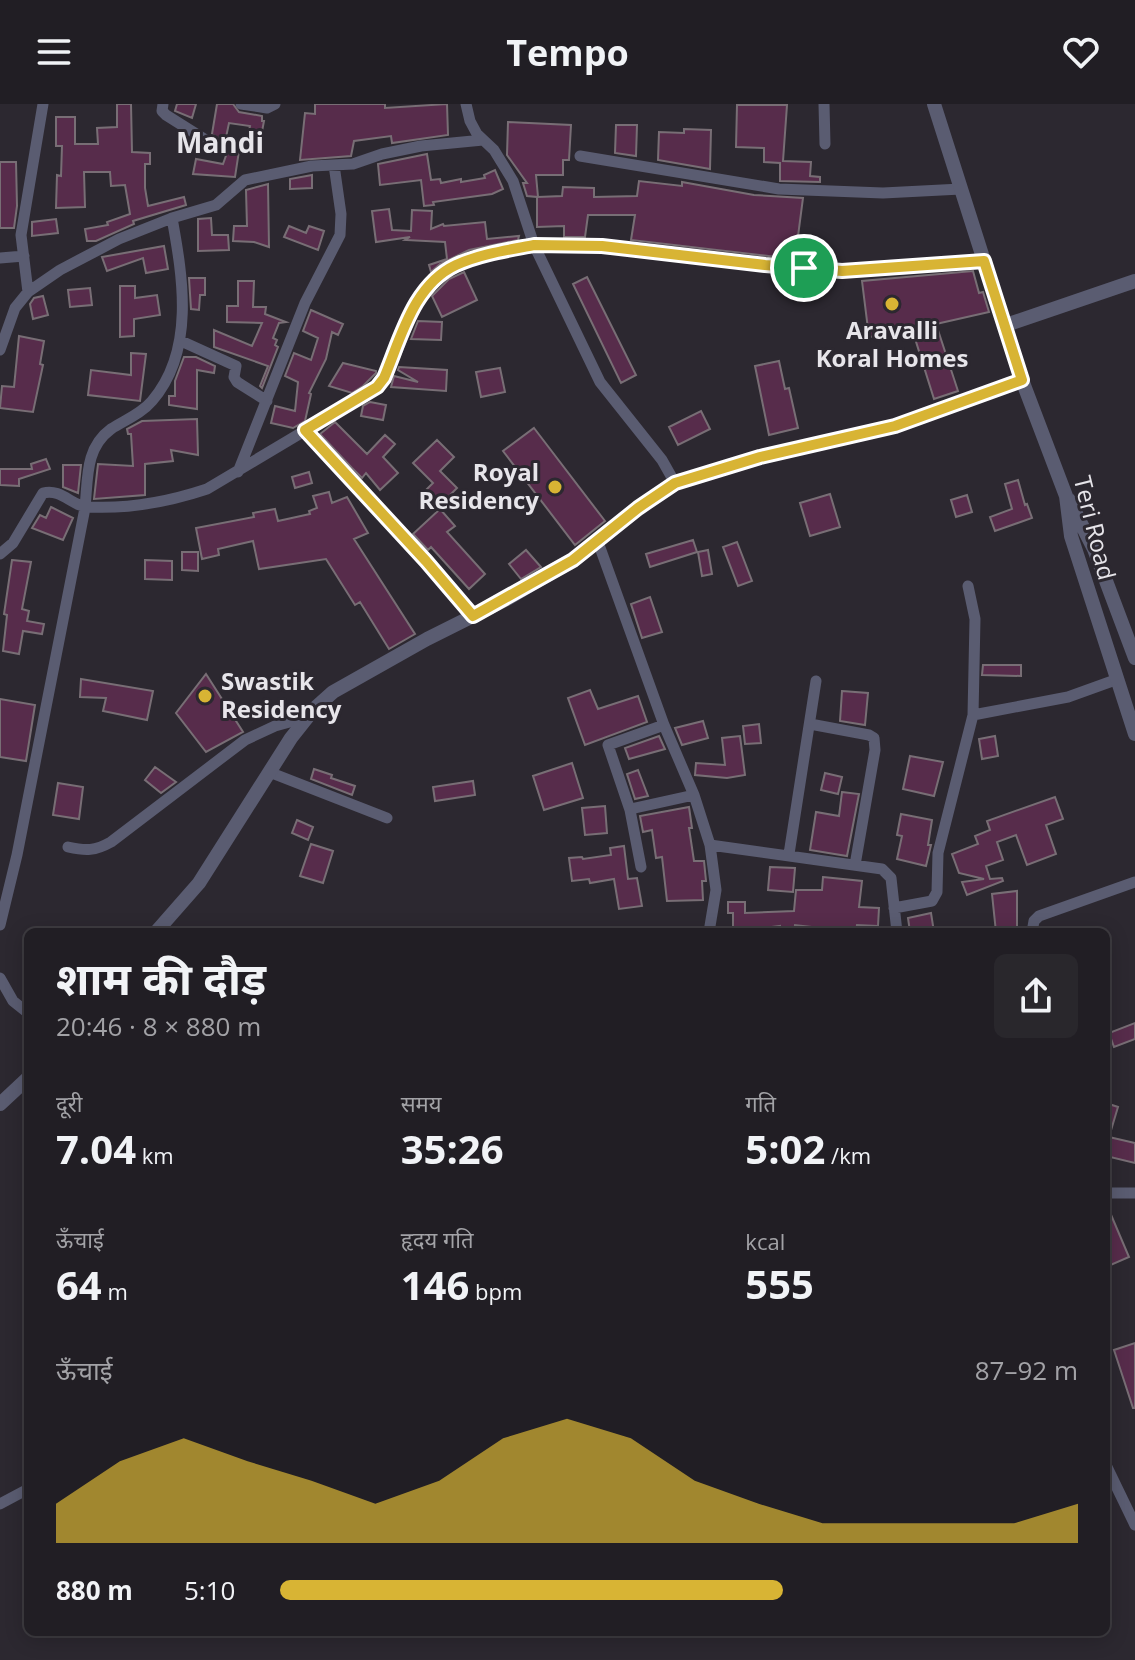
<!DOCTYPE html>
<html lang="hi">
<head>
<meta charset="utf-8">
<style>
	:root { --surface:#211e24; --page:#29272c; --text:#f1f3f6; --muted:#a2a2a6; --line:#3e3c41; --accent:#d8b434 }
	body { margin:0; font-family:"Open Sans","Noto Sans Devanagari",sans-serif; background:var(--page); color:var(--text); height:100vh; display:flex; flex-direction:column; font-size:30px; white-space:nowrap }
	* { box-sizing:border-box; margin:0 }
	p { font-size:26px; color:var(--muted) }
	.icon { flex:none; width:44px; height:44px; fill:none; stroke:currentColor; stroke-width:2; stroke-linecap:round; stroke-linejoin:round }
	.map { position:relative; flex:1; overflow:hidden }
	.panel { position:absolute; left:24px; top:824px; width:1086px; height:708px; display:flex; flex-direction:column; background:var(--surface); border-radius:12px; box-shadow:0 4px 20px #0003,0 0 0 2px var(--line) }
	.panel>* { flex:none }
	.pin { position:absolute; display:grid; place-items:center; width:68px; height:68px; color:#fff; margin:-34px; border:4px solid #fff; border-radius:50%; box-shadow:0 2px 8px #0007 }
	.round { display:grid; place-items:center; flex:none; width:84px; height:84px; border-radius:12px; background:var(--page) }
	.headline { display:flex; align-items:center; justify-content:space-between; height:136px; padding:0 32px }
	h1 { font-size:44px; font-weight:700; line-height:60px }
	.stats { display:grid; grid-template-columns:repeat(3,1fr); gap:12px; height:136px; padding:8px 32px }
	.stats div { display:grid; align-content:center }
	.stats b { font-size:40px; font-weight:700 }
	.stats small { font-size:22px; font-weight:400 }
	.stats p { font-size:22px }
	.chart { height:224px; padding:16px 32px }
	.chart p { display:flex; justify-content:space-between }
	.chart svg { width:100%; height:144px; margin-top:8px; fill:var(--accent); opacity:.7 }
	ul { padding:0 32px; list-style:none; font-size:26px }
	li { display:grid; grid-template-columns:128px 96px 1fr; align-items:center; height:60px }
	li i { height:20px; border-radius:10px; background:var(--accent) }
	header { display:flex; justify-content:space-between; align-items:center; height:104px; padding:0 32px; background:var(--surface); font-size:36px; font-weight:700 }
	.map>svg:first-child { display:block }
	.building { fill:#572c4b; stroke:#786e75; stroke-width:2 }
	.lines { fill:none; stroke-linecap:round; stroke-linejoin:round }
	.minor { stroke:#5a5c71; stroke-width:11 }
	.tertiary { stroke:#5a5c71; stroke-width:14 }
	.route-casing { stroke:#fff; stroke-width:16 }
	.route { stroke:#d8b434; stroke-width:10 }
	.poi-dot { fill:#d8b434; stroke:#2c2830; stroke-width:3 }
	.labels { text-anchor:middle; stroke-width:6; stroke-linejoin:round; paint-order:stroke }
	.poi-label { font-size:24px; font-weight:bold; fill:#e7e5ea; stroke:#2c2830 }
	.street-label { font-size:24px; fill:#e7e5ea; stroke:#2c2830 }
	.quarter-label { font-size:28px; font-weight:bold; fill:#e7e5ea; stroke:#2c2830 }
</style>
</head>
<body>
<header><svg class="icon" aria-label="menu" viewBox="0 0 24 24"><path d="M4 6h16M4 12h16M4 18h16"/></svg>Tempo<svg class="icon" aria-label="heart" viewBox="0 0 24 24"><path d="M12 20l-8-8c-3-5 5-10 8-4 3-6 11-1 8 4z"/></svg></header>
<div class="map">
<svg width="1135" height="1556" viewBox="0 0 1135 1556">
	<rect width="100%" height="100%" fill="#2c2830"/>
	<!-- building -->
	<path class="building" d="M 117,0 L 131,0 L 132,48 L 150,49 L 150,60 L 145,60 L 145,84 L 148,102 L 184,93 L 186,101 L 133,117 L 134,120 L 96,137 L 87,137 L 85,125 L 108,121 L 107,118 L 130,110 L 125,81 L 111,82 L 110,68 L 84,68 L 85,103 L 56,104 L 57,71 L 61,72 L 62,42 L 56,42 L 56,13 L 75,13 L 75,40 L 98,40 L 97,24 L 117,23 Z
		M 177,0 L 196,0 L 192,14 L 175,7 Z
		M 217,0 L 233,0 L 239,8 L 262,12 L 262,17 L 264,17 L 259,43 L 246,40 L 250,22 L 229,19 L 225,38 L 212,30 Z
		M 315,0 L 385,0 L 385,4 L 447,0 L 448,31 L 392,39 L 391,32 L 354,37 L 351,52 L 300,56 L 305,9 L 315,10 Z
		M 737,1 L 787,1 L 783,57 L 811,58 L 810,72 L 820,73 L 820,78 L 780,77 L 780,59 L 764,58 L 764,44 L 736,43 Z
		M 508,18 L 571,21 L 569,56 L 563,56 L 563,71 L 536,71 L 538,93 L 562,92 L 563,83 L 594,84 L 594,93 L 637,92 L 639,77 L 682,82 L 682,78 L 754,91 L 803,94 L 795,155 L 631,136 L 635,111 L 588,111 L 585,133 L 564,133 L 564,122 L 537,123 L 537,93 L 527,92 L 523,79 L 527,79 L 507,51 Z
		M 616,21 L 637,21 L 636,52 L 615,49 Z
		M 684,25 L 711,26 L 710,65 L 658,56 L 659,28 L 684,29 Z
		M 228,46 L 239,47 L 235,73 L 193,70 L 196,55 L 223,60 Z
		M 427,50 L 431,76 L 440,75 L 441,79 L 461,75 L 461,78 L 485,74 L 484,71 L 495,66 L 503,85 L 492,90 L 433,98 L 434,101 L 424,102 L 421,76 L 380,81 L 378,60 Z
		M 0,58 L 16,58 L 17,102 L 14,124 L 0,124 Z
		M 312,71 L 312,84 L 290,85 L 290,75 Z
		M 268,80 L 269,143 L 254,138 L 233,137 L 234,122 L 247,122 L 246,86 Z
		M 389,105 L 392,126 L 411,127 L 412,106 L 432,107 L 431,125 L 443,120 L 444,122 L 485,118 L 487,135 L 519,132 L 518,136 L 469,146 L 440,160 L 431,168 L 429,161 L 447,155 L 445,138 L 405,136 L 410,133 L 376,138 L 372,107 Z
		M 211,114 L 212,131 L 228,131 L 229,146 L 198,147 L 198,115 Z
		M 56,115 L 58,129 L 32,132 L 32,118 Z
		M 289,122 L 306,129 L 309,122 L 324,127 L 318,146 L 284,133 Z
		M 164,142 L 168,165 L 146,169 L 143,154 L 107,167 L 102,153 Z
		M 973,167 L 979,189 L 983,188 L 989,208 L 936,220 L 958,287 L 934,295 L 912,225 L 869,233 L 862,177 Z
		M 464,168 L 477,196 L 442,213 L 432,192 L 449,175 Z
		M 587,173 L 636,271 L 621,279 L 573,180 Z
		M 189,174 L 205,174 L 205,191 L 200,191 L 199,206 L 191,205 Z
		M 238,177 L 254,177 L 253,203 L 266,203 L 265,210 L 286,218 L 279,219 L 273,234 L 277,236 L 275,241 L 278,243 L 262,284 L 260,282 L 268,262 L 214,243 L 214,226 L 252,242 L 262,219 L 227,218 L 227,202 L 238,202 Z
		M 120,182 L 135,182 L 135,194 L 157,191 L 160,211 L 134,215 L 134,232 L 120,233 Z
		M 90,184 L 92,201 L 70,203 L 68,186 Z
		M 43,192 L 48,211 L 33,215 L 30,200 L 34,194 Z
		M 311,206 L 343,220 L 338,231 L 332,228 L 326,255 L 309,289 L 311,290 L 305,317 L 293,324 L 271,319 L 275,302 L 295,307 L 298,278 L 285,272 L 294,249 L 311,256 L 318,234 L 303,227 Z
		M 418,217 L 442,218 L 441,236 L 411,235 Z
		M 19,232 L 44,237 L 40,260 L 43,261 L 33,308 L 0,304 L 2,282 L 14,283 Z
		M 131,249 L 146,250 L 140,297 L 88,291 L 91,266 L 131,271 Z
		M 184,253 L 196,253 L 215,262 L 214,269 L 197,266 L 197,305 L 169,301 L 169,292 L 175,292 L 175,277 Z
		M 779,257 L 785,285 L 789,284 L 798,324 L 769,331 L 755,262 Z
		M 343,259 L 376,267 L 376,269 L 363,282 L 352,289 L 329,282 Z
		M 399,263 L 447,266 L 446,287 L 391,283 L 394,272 L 418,278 L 398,266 Z
		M 500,264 L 505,288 L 481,293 L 476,268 Z
		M 370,298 L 386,301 L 383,316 L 361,312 L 363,302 Z
		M 701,307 L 710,325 L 678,341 L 669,323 Z
		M 197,315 L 198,351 L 171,346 L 173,357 L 145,360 L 145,391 L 94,395 L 98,360 L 133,362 L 131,330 L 128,330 L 127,325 L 142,317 Z
		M 335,318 L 367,350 L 385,331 L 395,340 L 383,353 L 398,369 L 380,386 L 366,369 L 362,374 L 352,364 L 320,330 Z
		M 534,324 L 605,417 L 575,441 L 503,347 Z
		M 437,336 L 454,353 L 440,367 L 457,384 L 438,403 L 423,389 L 433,379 L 413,359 Z
		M 46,355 L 50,365 L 19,375 L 19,382 L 0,381 L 0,365 L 32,365 L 31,360 Z
		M 63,361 L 81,361 L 78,389 L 63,383 Z
		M 309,368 L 312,379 L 295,384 L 292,373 Z
		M 1018,376 L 1025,401 L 1027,400 L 1032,414 L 995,427 L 990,413 L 1012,405 L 1005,380 Z
		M 329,388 L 332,399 L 347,393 L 368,429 L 354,435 L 415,530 L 389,545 L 360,498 L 355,501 L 326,455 L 259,465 L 253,437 L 218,445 L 219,451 L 202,455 L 196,424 L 254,413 L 253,409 L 275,405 L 278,417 L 310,410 L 309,407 L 317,404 L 313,392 Z
		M 830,390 L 840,423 L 810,432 L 800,399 Z
		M 967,391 L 972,408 L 956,413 L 951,396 Z
		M 51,403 L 73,414 L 63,436 L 32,424 L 40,411 L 46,414 Z
		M 440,405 L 455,422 L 447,428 L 485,470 L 469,485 L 431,443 L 428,446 L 413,430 Z
		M 693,436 L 697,448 L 650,463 L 646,450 Z
		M 737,438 L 752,477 L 738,482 L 723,443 Z
		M 526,446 L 541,463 L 521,475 L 509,460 Z
		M 708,446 L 712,470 L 702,472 L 698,448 Z
		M 182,448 L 198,448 L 198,467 L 182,466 Z
		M 12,456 L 31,458 L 22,505 L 29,507 L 27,517 L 44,520 L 42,530 L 23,527 L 19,550 L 3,547 L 7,511 L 4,510 Z
		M 145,456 L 172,457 L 172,476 L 145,475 Z
		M 650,493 L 662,528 L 642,534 L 631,500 Z
		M 983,561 L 1021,561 L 1021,572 L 982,571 Z
		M 206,570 L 243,628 L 206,648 L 176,609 Z
		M 81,575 L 153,587 L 147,616 L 103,607 L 106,594 L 80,593 Z
		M 590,586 L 598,605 L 638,592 L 647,618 L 585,641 L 568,594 Z
		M 842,587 L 868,589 L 865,621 L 840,617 Z
		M 0,595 L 35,601 L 26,657 L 0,653 Z
		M 703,617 L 708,634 L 682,641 L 675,624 Z
		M 759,620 L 761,639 L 745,640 L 743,622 Z
		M 659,632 L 665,645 L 629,655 L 625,644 Z
		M 740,632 L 745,671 L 727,674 L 695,671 L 696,659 L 725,661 L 722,634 Z
		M 995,632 L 998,652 L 982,655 L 979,635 Z
		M 910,652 L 943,658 L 934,692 L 903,685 Z
		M 572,659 L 583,694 L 544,706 L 533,672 Z
		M 155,663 L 176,678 L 161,689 L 145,676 Z
		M 314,665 L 332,671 L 331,674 L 355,682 L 352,691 L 311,675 Z
		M 638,666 L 648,692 L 635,695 L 627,670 Z
		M 825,669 L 842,673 L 838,690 L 821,686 Z
		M 473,677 L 475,691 L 435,697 L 433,683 Z
		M 58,679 L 83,683 L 79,715 L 53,711 Z
		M 842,688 L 859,690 L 847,752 L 810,746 L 816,708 L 839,712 Z
		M 1055,693 L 1063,715 L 1046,721 L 1056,750 L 1027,761 L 1016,731 L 997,738 L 1003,756 L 986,762 L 990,775 L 1002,774 L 1003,777 L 967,791 L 962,778 L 984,775 L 959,769 L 952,750 L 978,740 L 975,732 L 990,726 L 987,717 Z
		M 605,702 L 607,729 L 585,731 L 582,704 Z
		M 689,703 L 692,724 L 689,724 L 694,757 L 704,757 L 706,777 L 702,777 L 703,796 L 667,797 L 662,753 L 656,754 L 652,726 L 643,728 L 640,712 Z
		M 901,710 L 932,716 L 928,741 L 931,741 L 926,762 L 897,755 L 902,732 L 897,731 Z
		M 297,716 L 313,723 L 308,736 L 292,729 Z
		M 311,740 L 333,747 L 323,779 L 300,772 Z
		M 624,742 L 628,775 L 637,774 L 642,802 L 619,805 L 614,775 L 590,779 L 589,775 L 572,777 L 569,754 L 582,753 L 583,755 L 611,751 L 610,744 Z
		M 770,763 L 795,764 L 793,788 L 768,786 Z
		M 823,773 L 862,777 L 859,803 L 879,804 L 878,822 L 857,821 L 856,828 L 795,821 L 794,828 L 780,828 L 780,822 L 733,828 L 733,809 L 728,809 L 728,798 L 745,798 L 745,809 L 794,807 L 796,786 L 822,786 Z
		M 1017,787 L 1017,828 L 996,828 L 992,790 Z
		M 931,809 L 934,828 L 910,828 L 908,814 Z
		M 1135,919 L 1135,935 L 1114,943 L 1109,929 Z
		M 1106,999 L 1118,1003 L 1109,1033 L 1135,1039 L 1135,1059 L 1106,1052 Z
		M 1106,1099 L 1129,1153 L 1106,1163 Z
		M 1135,1239 L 1135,1304 L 1133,1304 L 1114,1246 Z"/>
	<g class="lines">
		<!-- minor -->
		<path class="minor" d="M 163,0 L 162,7 L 166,11 L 220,45
			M 241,0 L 267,4 L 275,0
			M 466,0 L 470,17 L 477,30 L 494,46 L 513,77 L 534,141 L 600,278 L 662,356 L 675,379
			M 824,0 L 825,40
			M 580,52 L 779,85 L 883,89 L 961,85
			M 0,154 L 24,152
			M 28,188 L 60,166 L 119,135 L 172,114 L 216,101 L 245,76 L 312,62 L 353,60 L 382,50 L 421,42 L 483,36
			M 181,237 L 236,262 L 234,273 L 237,278 L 267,297
			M 0,246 L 15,204 L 28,188 L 21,131 L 43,0
			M 305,326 L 426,457 L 473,512
			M 238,368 L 305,199 L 340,131 L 341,110 L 334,61
			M 598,438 L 664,621 L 694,691 L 710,741 L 882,765 L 891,774 L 897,828
			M 0,450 L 13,439 L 43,389 C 62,384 72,403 89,403 C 128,405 171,397 207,385 L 368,289 C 407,260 401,197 444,168 C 512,123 641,146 718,155 C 758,160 798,164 839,166 C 887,169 936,161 984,157
			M 973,611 L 1068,593 L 1118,575
			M 810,620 L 869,631 L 874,634 L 875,646 L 855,761
			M 269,668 L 387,714
			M 635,704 L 694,691
			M 68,743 C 86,747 95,747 111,738 L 245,636 L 275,622 L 308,613
			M 789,750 L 816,577
			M 641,763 L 630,706 L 608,641 L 664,621
			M 894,804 L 932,797 L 937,788 L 938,749 L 973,611 L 975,515 L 968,482
			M 0,821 L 17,751 L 85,404 C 88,374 85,344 111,325 C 125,316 141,310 152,297 C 195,247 183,174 172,114
			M 709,828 L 716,786 L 710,741
			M 1032,828 L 1034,817 L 1039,812 L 1135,778
			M 0,874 L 13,897 L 28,909
			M 1106,1089 L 1135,1089
			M 1106,1361 L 1135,1421
			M 0,1400 L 28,1385"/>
		<!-- tertiary -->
		<path class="tertiary" d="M 934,0 L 1022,276 L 1066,392 L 1071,432 L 1135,630
			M 1006,221 L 1135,177
			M 1069,396 L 1094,445 L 1135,554
			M 156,828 L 199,779 L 291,634 L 314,605 L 333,588 L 427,535 L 507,495 L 573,456 L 638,404 L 675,379 L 760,353 L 895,322 L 1022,276
			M 0,1000 L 28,974"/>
	</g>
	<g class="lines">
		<!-- route casing -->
		<g class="route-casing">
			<path id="route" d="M 534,141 L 602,142 L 765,161 L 842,167 L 984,157 L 1022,276 L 895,322 L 760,353 L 675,379 L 638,404 L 573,456 L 473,512 L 426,457 L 305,326 L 377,283 L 384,274 C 401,234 413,181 456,161 C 480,150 508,146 534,141 Z"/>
		</g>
		<!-- route -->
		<use href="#route" class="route"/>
	</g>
	<!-- markers -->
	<g class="poi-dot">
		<circle cx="892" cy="200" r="8"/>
		<circle cx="555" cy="383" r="8"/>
		<circle cx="205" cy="592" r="8"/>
	</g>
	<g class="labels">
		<!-- poi labels -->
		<g class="poi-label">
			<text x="892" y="235">Aravalli<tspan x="892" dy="28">Koral Homes</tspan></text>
			<text x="539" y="377" text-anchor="end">Royal<tspan x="539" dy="28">Residency</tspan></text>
			<text x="221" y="586" text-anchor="start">Swastik<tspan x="221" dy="28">Residency</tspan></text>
		</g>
		<!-- street labels -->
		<g class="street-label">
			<text transform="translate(1094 424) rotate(76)" y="8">Teri Road</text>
		</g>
		<!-- quarter labels -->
		<g class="quarter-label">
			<text x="220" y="49">Mandi</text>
		</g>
	</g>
</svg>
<div class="pin" style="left:804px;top:164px;background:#1e9e55"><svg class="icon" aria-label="arrive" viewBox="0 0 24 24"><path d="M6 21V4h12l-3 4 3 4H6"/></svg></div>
<section class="panel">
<div class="headline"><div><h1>शाम की दौड़</h1><p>20:46 · 8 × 880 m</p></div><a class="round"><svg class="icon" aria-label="share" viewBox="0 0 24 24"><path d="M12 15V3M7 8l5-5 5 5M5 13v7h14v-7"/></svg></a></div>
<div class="stats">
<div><p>दूरी</p><b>7.04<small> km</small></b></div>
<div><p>समय</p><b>35:26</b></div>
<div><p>गति</p><b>5:02<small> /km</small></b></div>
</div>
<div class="stats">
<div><p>ऊँचाई</p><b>64<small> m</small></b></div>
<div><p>हृदय गति</p><b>146<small> bpm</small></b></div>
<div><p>kcal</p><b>555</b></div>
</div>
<div class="chart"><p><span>ऊँचाई</span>87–92 m</p>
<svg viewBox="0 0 160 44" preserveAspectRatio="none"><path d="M0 44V32L10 19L20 12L30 19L40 25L50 32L60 25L70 12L80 6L90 12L100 25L110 32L120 38L130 38L140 38L150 38L160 32V44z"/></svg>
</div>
<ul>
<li><b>880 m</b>5:10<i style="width:63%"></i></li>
</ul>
</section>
</div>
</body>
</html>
